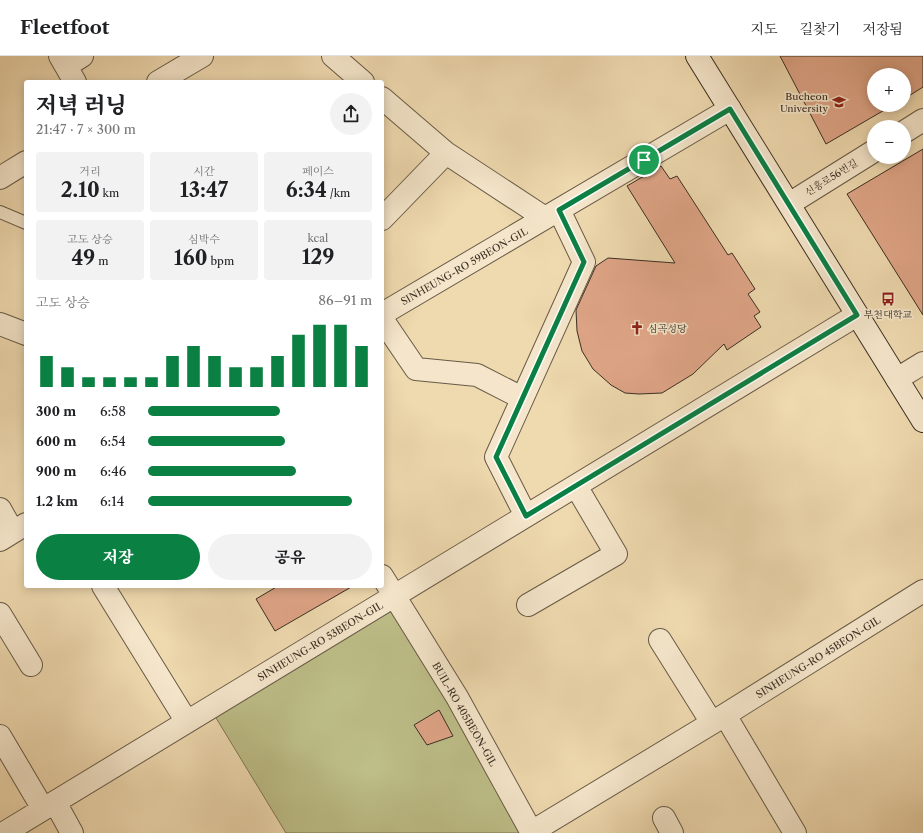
<!DOCTYPE html>
<html lang="ko">
<head>
<meta charset="utf-8">
<style>
	:root { --surface:#fff; --page:#f2f2f2; --text:#202124; --muted:#757577; --line:#e0e0e0; --accent:#0b8043 }
	body { margin:0; font-family:"Libre Caslon Text","Noto Serif KR",serif; background:var(--page); color:var(--text); height:100vh; display:flex; flex-direction:column; font-size:15px; white-space:nowrap }
	* { box-sizing:border-box; margin:0 }
	p { font-size:13px; color:var(--muted) }
	.icon { flex:none; width:22px; height:22px; fill:none; stroke:currentColor; stroke-width:2; stroke-linecap:round; stroke-linejoin:round }
	.map { position:relative; flex:1; overflow:hidden }
	.sheet { position:absolute; left:24px; top:24px; width:360px; height:508px; display:flex; flex-direction:column; background:var(--surface); border-radius:4px; box-shadow:0 2px 10px #0003 }
	.sheet>* { flex:none }
	.controls { position:absolute; left:867px; top:12px; display:grid; gap:8px }
	.controls a { display:grid; place-items:center; width:44px; height:44px; border-radius:50%; background:var(--surface); box-shadow:0 2px 10px #0003; font-size:20px }
	.pin { position:absolute; display:grid; place-items:center; width:34px; height:34px; color:#fff; margin:-17px; border:2px solid #fff; border-radius:50%; box-shadow:0 1px 4px #0007 }
	.round { display:grid; place-items:center; flex:none; width:42px; height:42px; border-radius:21px; background:var(--page) }
	.summary { display:flex; align-items:center; justify-content:space-between; height:68px; padding:0 12px }
	h1 { font-size:22px; font-weight:800; line-height:30px }
	.figures { display:grid; grid-template-columns:repeat(3,1fr); gap:6px; height:68px; padding:4px 12px }
	.figures div { display:grid; align-content:center; border-radius:4px; background:var(--page); text-align:center }
	.figures b { font-size:20px; font-weight:800 }
	.figures small { font-size:11px; font-weight:400 }
	.figures p { font-size:11px }
	.chart { height:112px; padding:8px 12px }
	.chart p { display:flex; justify-content:space-between }
	.chart svg { width:100%; height:72px; margin-top:4px; stroke:var(--accent); stroke-width:6 }
	.button { display:flex; gap:8px; margin-top:auto; padding:8px 12px }
	.button a { flex:1; height:46px; border-radius:24px; background:var(--accent); color:#fff; font-size:16px; font-weight:800; line-height:46px; text-align:center }
	.button a+a { background:var(--page); color:var(--text) }
	ul { padding:0 12px; list-style:none; font-size:13px }
	li { display:grid; grid-template-columns:64px 48px 1fr; align-items:center; height:30px }
	li i { height:10px; border-radius:5px; background:var(--accent) }
	header { display:flex; align-items:center; gap:24px; box-sizing:border-box; height:56px; padding:0 20px; background:var(--surface); border-bottom:1px solid var(--line) }
	header strong { font-size:19px }
	nav { display:flex; gap:22px; margin-inline-start:auto; font-size:14px }
	.map>svg:first-child { display:block }
	.green { fill:#bdbe88; stroke:#7c7656 }
	.building { fill:#dfa587; stroke:#3a2f23 }
	.lines { fill:none; stroke-linecap:round; stroke-linejoin:round }
	.lane-casing { stroke:#675a46; stroke-width:14 }
	.street-casing { stroke:#675a46; stroke-width:24 }
	.secondary-casing { stroke:#3a2f23; stroke-width:24 }
	.lane { stroke:#f5e6cb; stroke-width:12 }
	.street { stroke:#f5e6cb; stroke-width:22 }
	.secondary { stroke:#f5e6cb; stroke-width:22 }
	.route-casing { stroke:#fff; stroke-width:8 }
	.route { stroke:#0b8043; stroke-width:5 }
	.labels { text-anchor:middle; stroke-width:3.5; stroke-linejoin:round; paint-order:stroke }
	.poi-label { font-size:10px; fill:#3a2f23; stroke:#f5e6cb; text-anchor:end }
	.street-label { font-size:10px; fill:#3a2f23; stroke:#f5e6cb }
</style>
</head>
<body>
<header>
<strong>Fleetfoot</strong>
<nav><a>지도</a><a>길찾기</a><a>저장됨</a></nav>
</header>
<div class="map">
<svg width="923" height="777" viewBox="0 0 923 777">
	<rect width="100%" height="100%" fill="#efd9af"/>
	<filter id="stains"><feTurbulence type="fractalNoise" baseFrequency=".005" numOctaves="4"/><feColorMatrix values="0 0 0 0 .2 0 0 0 0 .09 0 0 0 0 .02 0 0 0 .5 -.17"/></filter>
	<radialGradient id="worn" r=".72"><stop offset=".6" stop-color="#630" stop-opacity="0"/><stop offset="1" stop-color="#630" stop-opacity=".3"/></radialGradient>
	<!-- green -->
	<path class="green" d="M 395,540 L 530,777 L 286,777 L 210,652 Z"/>
	<!-- building -->
	<path class="building" d="M 780,0 L 923,0 L 923,31 L 904,43 L 904,19 L 874,19 L 874,49 L 893,49 L 826,88 Z
		M 923,93 L 923,259 L 847,138 Z
		M 661,110 L 670,123 L 677,120 L 728,199 L 732,197 L 755,233 L 748,238 L 760,256 L 754,260 L 761,271 L 727,294 L 724,288 L 693,318 L 662,337 L 639,338 L 625,337 L 611,329 L 593,313 L 582,295 L 577,275 L 576,254 L 596,210 L 608,202 L 675,207 L 627,130 Z
		M 278,530 L 353,530 L 275,575 L 256,543 Z
		M 439,654 L 453,680 L 427,689 L 414,669 Z"/>
	<g class="lines">
		<!-- lane casing -->
		<g class="lane-casing">
			<path id="lane" d="M 0,156 L 26,167"/>
		</g>
		<!-- street casing -->
		<g class="street-casing">
			<path id="street" d="M 60,0 L 75,26
				M 333,0 L 363,26
				M 66,10 L 82,0
				M 158,26 L 202,0
				M 382,42 L 446,97 L 545,162
				M 904,76 L 923,64
				M 0,122 L 26,106
				M 789,148 L 874,95
				M 382,163 L 446,97
				M 382,258 L 730,53
				M 382,263 L 416,313 L 477,319 L 522,342
				M 0,268 L 26,278
				M 897,323 L 923,307
				M 0,453 L 13,476
				M 526,460 L 496,401 L 584,206 L 559,154
				M 0,484 L 26,468
				M 382,520 L 457,641 L 532,777
				M 103,530 L 187,666
				M 528,549 L 616,498 L 576,430
				M 0,558 L 31,609
				M 660,584 L 712,667
				M 725,659 L 795,777
				M 0,680 L 43,753
				M 55,746 L 72,777
				M 664,762 L 672,777
				M 4,777 L 857,259
				M 530,777 L 712,667 L 923,535"/>
		</g>
		<!-- secondary casing -->
		<g class="secondary-casing">
			<path id="secondary" d="M 697,0 L 923,365"/>
		</g>
		<!-- lane -->
		<use href="#lane" class="lane"/>
		<!-- street -->
		<use href="#street" class="street"/>
		<!-- secondary -->
		<use href="#secondary" class="secondary"/>
	</g>
	<g class="lines">
		<!-- route casing -->
		<g class="route-casing">
			<path id="route" d="M 730,53 L 857,259 L 526,460 L 496,401 L 584,206 L 559,154 Z"/>
		</g>
		<!-- route -->
		<use href="#route" class="route"/>
	</g>
	<!-- icons -->
	<defs>
		<g id="university-bare" transform="scale(1.08)"><path d="M0-5L7-2L0 1L-7-2ZM-4 1L0 2.5L4 1V4Q0 6-4 4Z" fill="#8f2418" stroke="#f5e6cb" stroke-width="2.5" paint-order="stroke"/></g>
		<g id="bus-bare" transform="scale(1.08)"><path d="M-5-6H5V4H4V6H2V4H-2V6H-4V4H-5ZM-3.5-4V0h7V-4ZM-3.5 1.2v1.5H-2V1.2ZM2 1.2v1.5H3.5V1.2Z" fill="#8f2418" stroke="#f5e6cb" stroke-width="2.5" paint-order="stroke"/></g>
		<g id="church-bare" transform="scale(1.08)"><path d="M-1.2-6h2.4v3.5h3.3v2.4h-3.3V6h-2.4V-.1h-3.3v-2.4h3.3Z" fill="#8f2418" stroke="#f5e6cb" stroke-width="2.5" paint-order="stroke"/></g>
	</defs>
	<g fill-rule="evenodd">
		<use href="#university-bare" x="839" y="46"/>
		<use href="#bus-bare" x="888" y="243"/>
		<use href="#church-bare" x="637" y="272"/>
	</g>
	<g class="labels">
		<!-- poi labels -->
		<g class="poi-label">
			<text x="828" y="44">Bucheon<tspan x="828" dy="12">University</tspan></text>
			<text x="888" y="262" text-anchor="middle">부천대학교</text>
			<text x="648" y="276" text-anchor="start">심곡성당</text>
		</g>
		<!-- street labels -->
		<g class="street-label">
			<text transform="translate(831 121) rotate(-32)" y="4">신흥로56번길</text>
			<text transform="translate(464 210) rotate(-30)" y="4">SINHEUNG-RO 59BEON-GIL</text>
			<text transform="translate(320 585) rotate(-31)" y="4">SINHEUNG-RO 53BEON-GIL</text>
			<text transform="translate(818 601) rotate(-32)" y="4">SINHEUNG-RO 45BEON-GIL</text>
			<text transform="translate(465 658) rotate(60)" y="4">BUIL-RO 405BEON-GIL</text>
		</g>
	</g>
	<rect width="100%" height="100%" filter="url(#stains)"/>
	<rect width="100%" height="100%" fill="url(#worn)"/>
</svg>
<div class="controls">
<a>+</a>
<a>−</a>
</div>
<div class="pin" style="left:644px;top:104px;background:#1e9e55"><svg class="icon" aria-label="arrive" viewBox="0 0 24 24"><path d="M6 21V4h12l-3 4 3 4H6"/></svg></div>
<section class="sheet">
<div class="summary"><div><h1>저녁 러닝</h1><p>21:47 · 7 × 300 m</p></div><a class="round"><svg class="icon" aria-label="share" viewBox="0 0 24 24"><path d="M12 15V3M7 8l5-5 5 5M5 13v7h14v-7"/></svg></a></div>
<div class="figures">
<div><p>거리</p><b>2.10<small> km</small></b></div>
<div><p>시간</p><b>13:47</b></div>
<div><p>페이스</p><b>6:34<small> /km</small></b></div>
</div>
<div class="figures">
<div><p>고도 상승</p><b>49<small> m</small></b></div>
<div><p>심박수</p><b>160<small> bpm</small></b></div>
<div><p>kcal</p><b>129</b></div>
</div>
<div class="chart"><p><span>고도 상승</span>86–91 m</p>
<svg viewBox="0 0 160 44" preserveAspectRatio="none"><path d="M5 44V25M15 44V32M25 44V38M35 44V38M45 44V38M55 44V38M65 44V25M75 44V19M85 44V25M95 44V32M105 44V32M115 44V25M125 44V12M135 44V6M145 44V6M155 44V19"/></svg>
</div>
<ul>
<li><b>300 m</b>6:58<i style="width:59%"></i></li>
<li><b>600 m</b>6:54<i style="width:61%"></i></li>
<li><b>900 m</b>6:46<i style="width:66%"></i></li>
<li><b>1.2 km</b>6:14<i style="width:91%"></i></li>
</ul>
<div class="button"><a>저장</a><a>공유</a></div>
</section>
</div>
</body>
</html>
